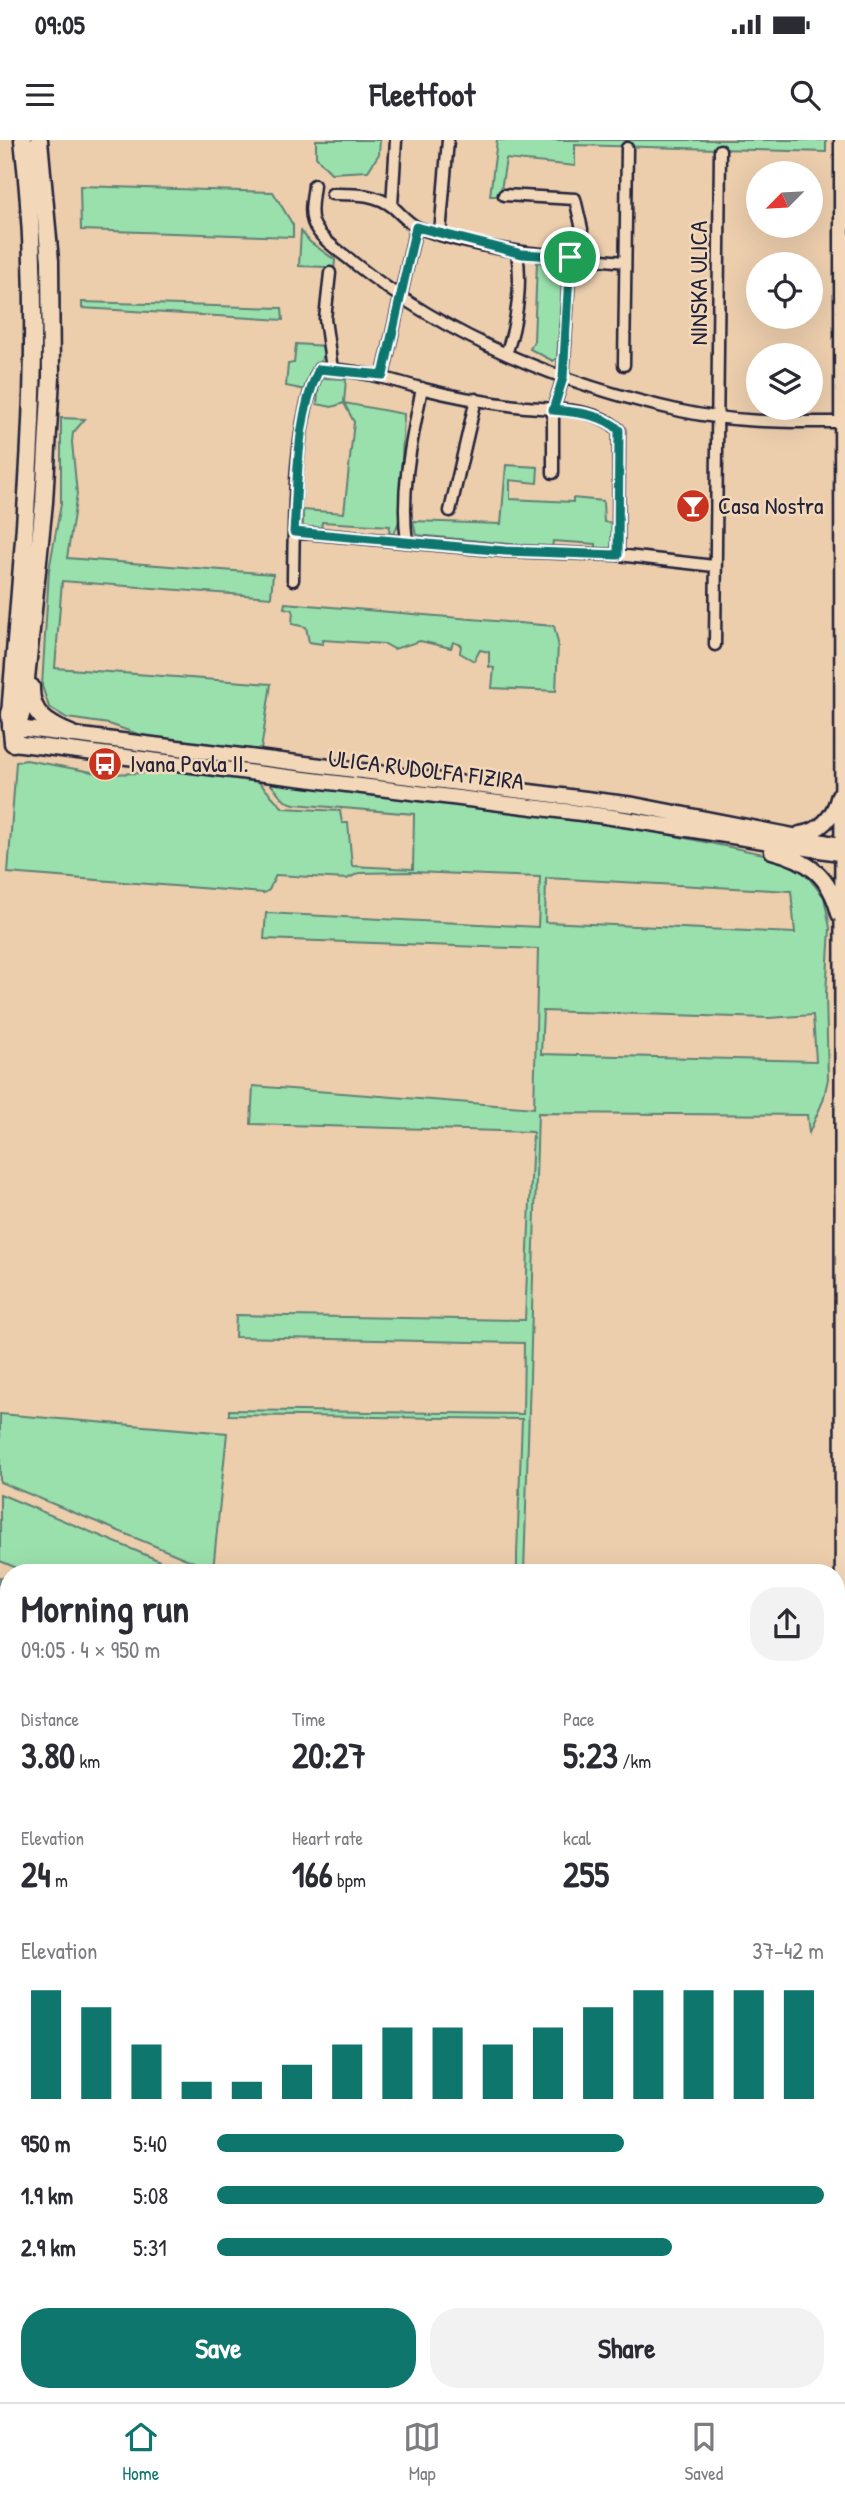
<!DOCTYPE html>
<html lang="en">
<head>
<meta charset="utf-8">
<style>
	:root { --surface:#fff; --page:#f2f2f3; --text:#2b2b33; --muted:#7c7c81; --line:#e1e1e2; --accent:#0f766e }
	body { margin:0; font-family:"Patrick Hand",sans-serif; background:var(--page); color:var(--text); height:100vh; display:flex; flex-direction:column; font-size:26px; white-space:nowrap }
	* { box-sizing:border-box; margin:0 }
	p { font-size:23px; color:var(--muted) }
	.icon { flex:none; width:38px; height:38px; fill:none; stroke:currentColor; stroke-width:2; stroke-linecap:round; stroke-linejoin:round }
	.map { position:relative; flex:1; overflow:hidden }
	.details { position:absolute; left:0px; top:1424px; width:845px; height:838px; display:flex; flex-direction:column; background:var(--surface); border-radius:28px 28px 0 0; box-shadow:0 7px 28px #0002 }
	.details>* { flex:none }
	.needle { width:46px; rotate:246deg }
	.controls { position:absolute; left:746px; top:21px; display:grid; gap:14px }
	.controls a { display:grid; place-items:center; width:77px; height:77px; border-radius:50%; background:var(--surface); box-shadow:0 7px 28px #0002; font-size:35px }
	.pin { position:absolute; display:grid; place-items:center; width:60px; height:60px; color:#fff; margin:-30px; border:4px solid #fff; border-radius:50%; box-shadow:0 2px 7px #0007 }
	.round { display:grid; place-items:center; flex:none; width:74px; height:74px; border-radius:28px; background:var(--page) }
	.headline { display:flex; align-items:center; justify-content:space-between; height:119px; padding:0 21px }
	h1 { font-size:38px; font-weight:700; line-height:52px }
	.stats { display:grid; grid-template-columns:repeat(3,1fr); gap:10px; height:119px; padding:7px 21px }
	.stats div { display:grid; align-content:center }
	.stats b { font-size:35px; font-weight:700 }
	.stats small { font-size:19px; font-weight:400 }
	.stats p { font-size:19px }
	.chart { height:196px; padding:14px 21px }
	.chart p { display:flex; justify-content:space-between }
	.chart svg { width:100%; height:126px; margin-top:7px; stroke:var(--accent); stroke-width:6 }
	.primary-button { display:flex; gap:14px; margin-top:auto; padding:14px 21px }
	.primary-button a { flex:1; height:80px; border-radius:28px; background:var(--accent); color:#fff; font-size:28px; font-weight:700; line-height:80px; text-align:center }
	.primary-button a+a { background:var(--page); color:var(--text) }
	ul { padding:0 21px; list-style:none; font-size:23px }
	li { display:grid; grid-template-columns:112px 84px 1fr; align-items:center; height:52px }
	li i { height:18px; border-radius:9px; background:var(--accent) }
	.status { display:flex; justify-content:space-between; align-items:center; height:49px; padding:0 35px; background:var(--surface); direction:ltr }
	.status svg { height:19px; fill:currentColor }
	header { display:flex; justify-content:space-between; align-items:center; height:91px; padding:0 21px; background:var(--surface); font-size:32px; font-weight:700 }
	.tabs { display:flex; justify-content:space-around; align-items:center; height:98px; border-top:2px solid var(--line); background:var(--surface); font-size:19px; color:var(--muted) }
	.tabs a { display:grid; justify-items:center; gap:4px }
	.tabs .current { color:var(--accent) }
	.map>svg:first-child { display:block }
	.green { fill:#9ae0ad; stroke:#5e8174; stroke-width:2; fill-rule:evenodd }
	.lines { fill:none; stroke-linecap:round; stroke-linejoin:round }
	.minor-casing { stroke:#22223b; stroke-width:15 }
	.secondary-casing { stroke:#22223b; stroke-width:19 }
	.primary-casing { stroke:#22223b; stroke-width:21 }
	.minor { stroke:#f2d8b9; stroke-width:10 }
	.secondary { stroke:#f2d8b9; stroke-width:14 }
	.primary { stroke:#f2d8b9; stroke-width:16 }
	.route-casing { stroke:#fff; stroke-width:14 }
	.route { stroke:#0f766e; stroke-width:9 }
	.labels { text-anchor:middle; stroke-width:5; stroke-linejoin:round; paint-order:stroke }
	.street-label { font-size:24px; fill:#22223b; stroke:#f2d8b9 }
	.poi-label { font-size:24px; fill:#22223b; stroke:#f2d8b9; text-anchor:start }
</style>
</head>
<body>
<div class="status"><b>09:05</b><svg viewBox="0 0 49 12"><path d="M0 12V9h3v3zM5 12V6h3v6zM10 12V3h3v9zM15 12V0h3v12zM26 1h20v11H26zM47 4h2v5h-2z"/></svg></div>
<header><svg class="icon" aria-label="menu" viewBox="0 0 24 24"><path d="M4 6h16M4 12h16M4 18h16"/></svg>Fleetfoot<svg class="icon" aria-label="search" viewBox="0 0 24 24"><circle cx="10" cy="10" r="6"/><path d="M15 15l6 6"/></svg></header>
<div class="map">
<svg width="845" height="2262" viewBox="0 0 845 2262">
	<rect width="100%" height="100%" fill="#eccead"/>
	<filter id="ink" filterUnits="userSpaceOnUse"><feTurbulence type="fractalNoise" baseFrequency=".0143" numOctaves="2"/><feDisplacementMap in="SourceGraphic" scale="14" xChannelSelector="R" yChannelSelector="G"/><feConvolveMatrix kernelMatrix="1 2 1 2 8 2 1 2 1" color-interpolation-filters="sRGB"/></filter>
	<g filter="url(#ink)">
		<!-- green -->
		<path class="green" d="M 316,0 L 380,0 L 379,14 L 368,31 L 331,33 L 316,17 Z
			M 497,0 L 826,0 L 826,12 L 575,5 L 575,26 L 506,19 L 500,56 L 490,56 Z
			M 80,46 L 273,52 L 293,85 L 293,97 L 81,90 Z
			M 301,91 L 310,102 L 335,120 L 334,131 L 327,127 L 299,126 Z
			M 537,122 L 559,124 L 564,133 L 557,218 L 553,221 L 530,209 L 534,201 Z
			M 82,162 L 282,168 L 283,180 L 82,168 Z
			M 296,204 L 326,206 C 326,218 310,234 306,250 L 286,246 L 288,224 L 294,223 Z
			M 324,238 L 346,239 L 344,263 L 404,274 L 399,381 L 394,394 L 389,393 L 390,386 L 322,382 L 321,389 L 303,387 L 303,370 L 344,373 L 354,282 L 344,263 L 332,267 L 317,264 L 319,243 Z
			M 61,278 L 85,279 L 73,293 L 72,302 L 77,354 L 67,418 L 273,434 L 271,457 L 62,441 L 55,528 L 271,544 L 261,610 L 144,596 L 109,584 L 67,578 L 49,567 L 42,546 L 49,430 L 61,364 Z
			M 506,325 L 538,327 L 537,343 L 510,340 L 510,359 L 573,362 L 573,358 L 603,361 L 604,382 L 615,383 L 614,402 L 609,412 L 596,412 L 596,404 L 553,401 L 552,408 L 416,395 L 413,381 L 501,384 Z
			M 285,463 L 554,486 L 558,503 L 556,551 L 492,548 L 494,528 L 489,527 L 489,512 L 480,510 L 474,521 L 460,513 L 461,505 L 453,502 L 451,508 L 420,501 L 394,509 L 385,504 L 323,500 L 323,504 L 309,502 L 306,487 L 292,484 L 293,470 L 284,468 Z
			M 26,620 L 103,634 L 145,633 L 147,624 L 254,637 L 283,668 L 340,671 L 342,683 L 348,683 L 352,726 L 413,729 L 414,674 L 294,664 L 285,661 L 267,640 L 597,680 L 778,717 L 805,729 L 804,732 L 824,757 L 830,788 L 826,854 L 828,939 L 823,961 L 809,993 L 807,975 L 538,973 L 524,1433 L 517,1433 L 517,1414 L 522,1279 L 229,1275 L 229,1270 L 523,1274 L 524,1203 L 235,1197 L 236,1175 L 525,1180 L 533,992 L 251,984 L 253,946 L 534,968 L 538,809 L 264,799 L 266,773 L 538,787 L 540,737 L 413,732 L 359,733 L 347,739 L 276,735 L 269,750 L 264,753 L 8,733 L 16,622 ZM 546,738 L 791,751 L 795,793 L 545,782 ZM 543,871 L 769,878 L 813,875 L 816,921 L 541,914 Z
			M 0,1274 L 227,1293 L 213,1430 L 0,1342 Z
			M 0,1354 L 189,1433 L 29,1433 L 0,1421 Z
			M 0,1437 L 9,1440 L 9,1620 L 0,1619 Z"/>
		<g class="lines">
			<!-- minor casing -->
			<g class="minor-casing">
				<path id="minor" d="M 314,45 C 313,56 309,71 313,82 C 319,99 341,112 354,123 C 448,198 564,245 681,271 C 735,283 790,282 845,282
					M 332,54 C 354,54 376,53 394,68 C 402,75 409,84 419,88 C 486,113 555,115 625,122
					M 504,55 L 575,59 L 582,89 L 581,118
					M 392,66 L 396,0
					M 440,94 L 448,0
					M 330,133 L 325,179 L 332,229
					M 506,214 C 517,184 522,144 517,113
					M 624,225 L 627,8
					M 383,235 L 416,87
					M 553,333 L 553,270 L 563,238 L 570,117
					M 450,371 L 476,259
					M 294,392 L 505,411 L 618,415 L 714,426
					M 407,402 C 400,350 412,299 422,248
					M 293,440 C 294,380 293,282 319,229 C 355,229 386,238 420,248 C 451,256 484,262 516,266 C 547,270 596,266 619,290 L 618,415
					M 715,505 L 720,10"/>
			</g>
			<!-- secondary casing -->
			<g class="secondary-casing">
				<path id="secondary" d="M 10,587 L 634,665 L 845,706
					M 13,603 L 605,676 L 845,714
					M 800,694 C 822,691 834,676 839,655
					M 772,711 C 808,720 830,736 839,774
					M 836,2029 L 843,1810 L 842,0
					M 836,2224 L 845,2123
					M 818,2262 L 818,2254
					M 833,2262 L 834,2254"/>
			</g>
			<!-- primary casing -->
			<g class="primary-casing">
				<path id="primary" d="M 31,547 C 30,574 48,585 71,594
					M 13,601 L 10,575 C 25,383 46,192 23,0
					M 13,603 L 23,568 L 44,362 L 51,237 L 50,121 L 39,0"/>
			</g>
			<!-- minor -->
			<use href="#minor" class="minor"/>
			<!-- secondary -->
			<use href="#secondary" class="secondary"/>
			<!-- primary -->
			<use href="#primary" class="primary"/>
		</g>
	</g>
	<g class="lines" filter="url(#ink)">
		<!-- route casing -->
		<g class="route-casing">
			<path id="route" d="M 416,87 L 522,114 L 570,117 L 563,238 L 553,270 C 575,272 604,274 619,290 L 618,415 L 505,411 L 294,392 C 298,339 296,277 319,229 L 383,235 Z"/>
		</g>
		<!-- route -->
		<use href="#route" class="route"/>
	</g>
	<!-- icons -->
	<defs>
		<g id="bar-disc" transform="scale(1.75)"><circle r="9.5" fill="#c8321e" stroke="#f2d8b9"/><path d="M-6-5H6L.8 .8V4.5H3.5V6h-7V4.5H-.8V.8Z" fill="#fff"/></g>
		<g id="bus-disc" transform="scale(1.75)"><circle r="9.5" fill="#c8321e" stroke="#f2d8b9"/><path d="M-5-6H5V4H4V6H2V4H-2V6H-4V4H-5ZM-3.5-4V0h7V-4ZM-3.5 1.2v1.5H-2V1.2ZM2 1.2v1.5H3.5V1.2Z" fill="#fff"/></g>
	</defs>
	<g fill-rule="evenodd">
		<use href="#bar-disc" x="693" y="366"/>
		<use href="#bus-disc" x="105" y="624"/>
	</g>
	<g class="labels">
		<!-- street labels -->
		<g class="street-label">
			<text transform="translate(699 143) rotate(-90)" y="8">NINSKA ULICA</text>
			<text transform="translate(426 630) rotate(7)" y="8">ULICA RUDOLFA FIZIRA</text>
		</g>
		<!-- poi labels -->
		<g class="poi-label">
			<text x="718" y="374">Casa Nostra</text>
			<text x="130" y="632">Ivana Pavla II.</text>
		</g>
	</g>
</svg>
<div class="controls">
<a><svg class="needle" viewBox="-14 -14 28 28"><path d="M0-13l5 13h-10z" fill="#e53935"/><path d="M0 13l5-13h-10z" fill="#7c7c81"/></svg></a>
<a><svg class="icon" aria-label="locate" viewBox="0 0 24 24"><circle cx="12" cy="12" r="6"/><path d="M12 2v4M12 18v4M2 12h4M18 12h4"/></svg></a>
<a><svg class="icon" aria-label="layers" viewBox="0 0 24 24"><path d="M12 4l9 5-9 5-9-5zM3 14l9 5 9-5"/></svg></a>
</div>
<div class="pin" style="left:570px;top:117px;background:#1e9e55"><svg class="icon" aria-label="arrive" viewBox="0 0 24 24"><path d="M6 21V4h12l-3 4 3 4H6"/></svg></div>
<section class="details">
<div class="headline"><div><h1>Morning run</h1><p>09:05 · 4 × 950 m</p></div><a class="round"><svg class="icon" aria-label="share" viewBox="0 0 24 24"><path d="M12 15V3M7 8l5-5 5 5M5 13v7h14v-7"/></svg></a></div>
<div class="stats">
<div><p>Distance</p><b>3.80<small> km</small></b></div>
<div><p>Time</p><b>20:27</b></div>
<div><p>Pace</p><b>5:23<small> /km</small></b></div>
</div>
<div class="stats">
<div><p>Elevation</p><b>24<small> m</small></b></div>
<div><p>Heart rate</p><b>166<small> bpm</small></b></div>
<div><p>kcal</p><b>255</b></div>
</div>
<div class="chart"><p><span>Elevation</span>37–42 m</p>
<svg viewBox="0 0 160 44" preserveAspectRatio="none"><path d="M5 44V6M15 44V12M25 44V25M35 44V38M45 44V38M55 44V32M65 44V25M75 44V19M85 44V19M95 44V25M105 44V19M115 44V12M125 44V6M135 44V6M145 44V6M155 44V6"/></svg>
</div>
<ul>
<li><b>950 m</b>5:40<i style="width:67%"></i></li>
<li><b>1.9 km</b>5:08<i style="width:100%"></i></li>
<li><b>2.9 km</b>5:31<i style="width:75%"></i></li>
</ul>
<div class="primary-button"><a>Save</a><a>Share</a></div>
</section>
</div>
<nav class="tabs">
<a class="current"><svg class="icon" aria-label="home" viewBox="0 0 24 24"><path d="M3 11l9-7 9 7M6 9v11h12V9"/></svg>Home</a>
<a><svg class="icon" aria-label="map" viewBox="0 0 24 24"><path d="M3 6l6-2 6 2 6-2v14l-6 2-6-2-6 2zM9 4v14M15 6v14"/></svg>Map</a>
<a><svg class="icon" aria-label="saved" viewBox="0 0 24 24"><path d="M7 4h10v16l-5-4-5 4z"/></svg>Saved</a>
</nav>
</body>
</html>
